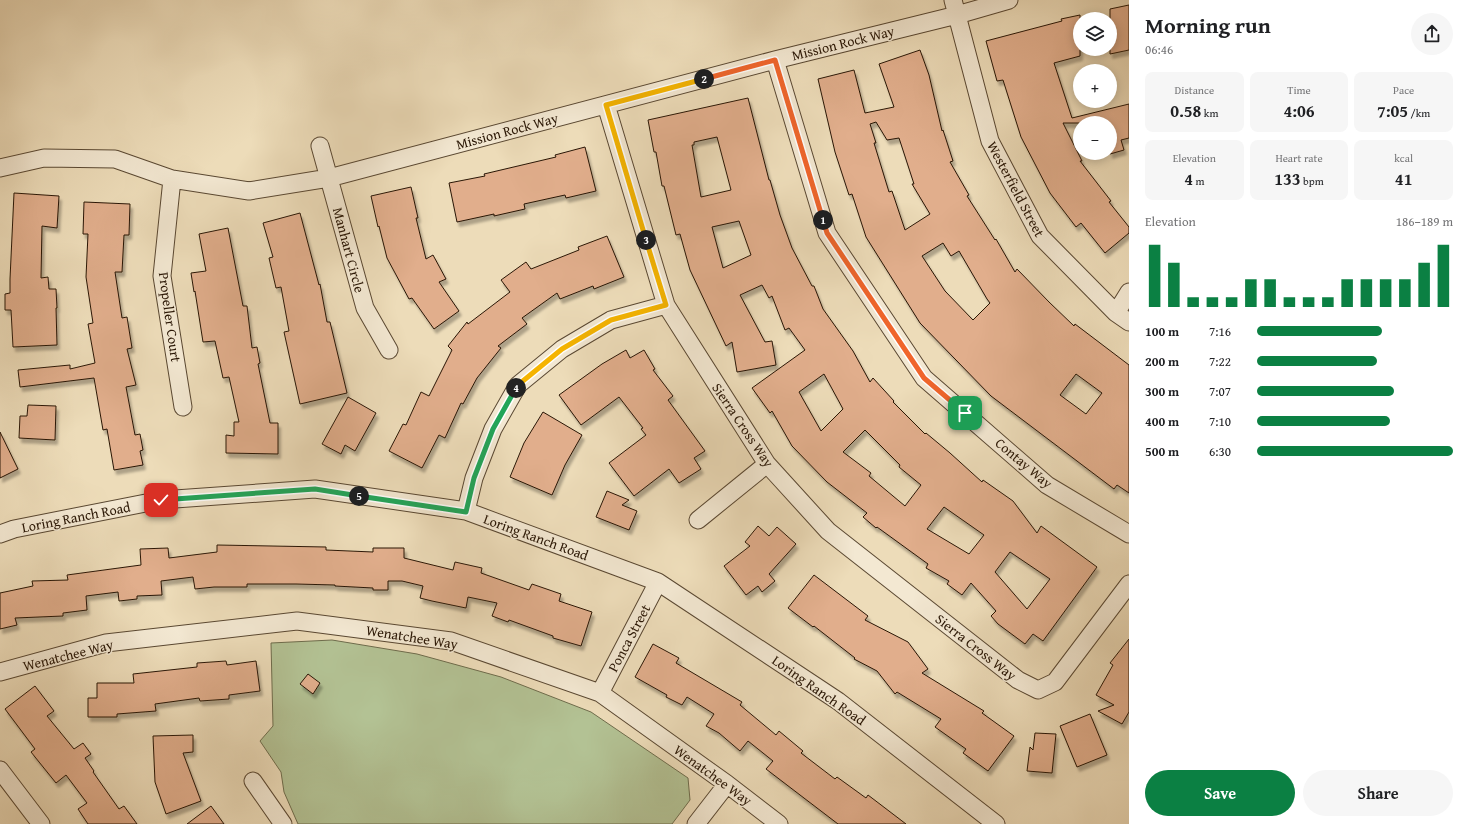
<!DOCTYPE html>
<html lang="en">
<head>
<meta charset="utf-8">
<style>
	:root { --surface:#fff; --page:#f6f6f6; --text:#202124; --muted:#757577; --accent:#0b8043 }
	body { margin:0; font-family:"Gentium Book Plus",serif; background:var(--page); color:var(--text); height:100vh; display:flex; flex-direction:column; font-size:15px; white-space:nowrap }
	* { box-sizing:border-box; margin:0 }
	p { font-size:13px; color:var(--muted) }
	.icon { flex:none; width:22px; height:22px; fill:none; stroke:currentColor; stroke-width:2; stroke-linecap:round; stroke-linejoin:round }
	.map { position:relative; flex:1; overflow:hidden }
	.drawer { display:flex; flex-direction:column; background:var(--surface); width:340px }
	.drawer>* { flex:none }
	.fabs { position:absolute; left:1073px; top:12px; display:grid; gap:8px }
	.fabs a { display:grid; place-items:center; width:44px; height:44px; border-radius:50%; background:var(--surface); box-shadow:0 2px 10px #0003; font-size:20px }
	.pin { position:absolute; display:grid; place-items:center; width:34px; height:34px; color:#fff; margin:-17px; border-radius:8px; box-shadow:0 2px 6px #0006 }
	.km { position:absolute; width:20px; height:20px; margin:-10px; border-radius:50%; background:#222; color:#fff; font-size:11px; line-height:20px; text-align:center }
	.round { display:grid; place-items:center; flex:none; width:42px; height:42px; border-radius:21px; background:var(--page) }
	.summary { display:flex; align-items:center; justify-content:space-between; height:68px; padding:0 16px }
	h1 { font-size:22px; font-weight:700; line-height:30px }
	.metrics { display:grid; grid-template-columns:repeat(3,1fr); gap:6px; height:68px; padding:4px 16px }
	.metrics div { display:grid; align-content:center; border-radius:8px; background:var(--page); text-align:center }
	.metrics b { font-size:17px; font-weight:700 }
	.metrics small { font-size:11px; font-weight:400 }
	.metrics p { font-size:11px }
	.chart { height:112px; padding:8px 16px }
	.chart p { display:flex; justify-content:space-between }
	.chart svg { width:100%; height:72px; margin-top:4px; stroke:var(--accent); stroke-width:6 }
	.primary-button { display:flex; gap:8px; margin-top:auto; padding:8px 16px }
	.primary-button a { flex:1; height:46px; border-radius:24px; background:var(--accent); color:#fff; font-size:16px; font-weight:700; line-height:46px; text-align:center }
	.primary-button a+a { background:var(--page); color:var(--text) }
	ul { padding:0 16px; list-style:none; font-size:13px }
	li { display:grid; grid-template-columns:64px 48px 1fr; align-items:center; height:30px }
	li i { height:10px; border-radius:5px; background:var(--accent) }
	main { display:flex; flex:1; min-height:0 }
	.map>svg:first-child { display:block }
	.green { fill:#b3c294; stroke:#6e6c4c }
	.building { fill:#e1ae8c; stroke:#291605; fill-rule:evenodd; filter:url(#shadow) }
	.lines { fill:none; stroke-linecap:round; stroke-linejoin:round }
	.street-casing { stroke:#5a4832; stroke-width:19 }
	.street { stroke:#f3e8d2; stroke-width:17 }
	.split-1-casing { stroke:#fff; stroke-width:8 }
	.split-2-casing { stroke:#fff; stroke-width:8 }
	.split-3-casing { stroke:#fff; stroke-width:8 }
	.split-4-casing { stroke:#fff; stroke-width:8 }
	.split-5-casing { stroke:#fff; stroke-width:8 }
	.split-6-casing { stroke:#fff; stroke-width:8 }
	.split-1 { stroke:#f0652b; stroke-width:5 }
	.split-2 { stroke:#f0652b; stroke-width:5 }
	.split-3 { stroke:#f5b400; stroke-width:5 }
	.split-4 { stroke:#f5b400; stroke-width:5 }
	.split-5 { stroke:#22a559; stroke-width:5 }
	.split-6 { stroke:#22a559; stroke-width:5 }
	.labels { text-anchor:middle; stroke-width:3; stroke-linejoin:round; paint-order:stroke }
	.street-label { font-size:14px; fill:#291605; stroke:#f3e8d2 }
</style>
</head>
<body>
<main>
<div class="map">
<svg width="1129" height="824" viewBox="0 0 1129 824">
	<defs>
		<filter id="shadow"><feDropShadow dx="2.5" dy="4.5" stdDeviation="1" flood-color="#0004"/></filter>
	</defs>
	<rect width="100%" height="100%" fill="#eddcb9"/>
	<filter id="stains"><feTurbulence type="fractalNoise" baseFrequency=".005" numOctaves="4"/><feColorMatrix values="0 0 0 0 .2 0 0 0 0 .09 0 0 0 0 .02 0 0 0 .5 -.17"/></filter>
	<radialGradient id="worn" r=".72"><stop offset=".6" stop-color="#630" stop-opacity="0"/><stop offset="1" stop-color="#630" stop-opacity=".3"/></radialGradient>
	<!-- green -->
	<path class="green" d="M 332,640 L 417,654 L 501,677 L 591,712 L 688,778 L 690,800 L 672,824 L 298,824 L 284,792 L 281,772 L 260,741 L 273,726 L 271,643 Z"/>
	<!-- building -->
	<path class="building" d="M 1129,5 L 1129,50 L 1110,54 L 1110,9 Z
		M 1080,15 L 1080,56 L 1054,63 L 1072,118 L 1129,104 L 1129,138 L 1121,140 L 1124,150 L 1110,154 L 1110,123 L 1063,123 L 1082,161 L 1080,161 L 1111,201 L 1109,202 L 1129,227 L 1129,233 L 1105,253 L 1081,223 L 1076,227 L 1050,193 L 1021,137 L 1003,80 L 997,81 L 986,41 L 1062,21 L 1061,19 Z
		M 920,50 L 929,75 L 942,131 L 943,130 L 953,161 L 950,162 L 969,195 L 967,196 L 995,240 L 996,239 L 1015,272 L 1017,269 L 1049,302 L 1074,326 L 1075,324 L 1129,365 L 1129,493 L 1117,485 L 1114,489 L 991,396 L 920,323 L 866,237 L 852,194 L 849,195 L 835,152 L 818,79 L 854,70 L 865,113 L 894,107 L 879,64 ZM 876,122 L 887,140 L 899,138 L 914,184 L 912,184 L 930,214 L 905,230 L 892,191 L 889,192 L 874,143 L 876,143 L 870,124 ZM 943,243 L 951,256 L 959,251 L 987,299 L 990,303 L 973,320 L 945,291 L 922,256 ZM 1076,374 L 1102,393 L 1086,414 L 1060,395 Z
		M 748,98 L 769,180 L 770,180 L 780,215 L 792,248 L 812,286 L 814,286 L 823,309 L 853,351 L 870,382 L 873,378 L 894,401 L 893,402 L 925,434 L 926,433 L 950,453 L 982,482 L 983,480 L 1013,501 L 1037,533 L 1041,526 L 1097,567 L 1043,641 L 1033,634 L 1025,644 L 998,624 L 991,616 L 996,611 L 971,583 L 962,595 L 947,584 L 949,581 L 926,568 L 928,564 L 877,527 L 876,528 L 863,517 L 867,513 L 827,482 L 792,446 L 772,411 L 770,413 L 752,388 L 805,350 L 789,328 L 785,330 L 772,296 L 769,298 L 762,285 L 740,295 L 765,342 L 772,341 L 776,365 L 737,372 L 732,342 L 726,346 L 690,270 L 680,234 L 676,235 L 664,186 L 662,186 L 656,152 L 654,152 L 648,120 ZM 717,137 L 731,190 L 701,197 L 692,145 L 694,145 L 694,142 ZM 739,221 L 751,255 L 723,268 L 712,227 ZM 824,374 L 843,409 L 821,431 L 799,392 ZM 865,430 L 900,465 L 899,467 L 921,485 L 905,506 L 869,476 L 871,473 L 843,452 ZM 944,507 L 984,535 L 969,554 L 927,529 ZM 1010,552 L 1050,579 L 1027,609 L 995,572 Z
		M 585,147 L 596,191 L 566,198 L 565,195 L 524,204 L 525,209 L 494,216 L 494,214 L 457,222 L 449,183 L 485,176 L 484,174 L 556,157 L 555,155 Z
		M 411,187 L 418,218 L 416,218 L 426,259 L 433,255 L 446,279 L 439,282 L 459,311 L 434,329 L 412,298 L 409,299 L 387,258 L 379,226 L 378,227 L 371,196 Z
		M 14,193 L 59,196 L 57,228 L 42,226 L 41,278 L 48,277 L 49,289 L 56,289 L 57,308 L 56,308 L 57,345 L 13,347 L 11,310 L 5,310 L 5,294 L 10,293 L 10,279 Z
		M 84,202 L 130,204 L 129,235 L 124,235 L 122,272 L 115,272 L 122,318 L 127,317 L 132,348 L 127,349 L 136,385 L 126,387 L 135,435 L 140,434 L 143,450 L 140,451 L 143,465 L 114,470 L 107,429 L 103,430 L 94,378 L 20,387 L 18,370 L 70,365 L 70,369 L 95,363 L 88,324 L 93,323 L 86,277 L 88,234 L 83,234 Z
		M 300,213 L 319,285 L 320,284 L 327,322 L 330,322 L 347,393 L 300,404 L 284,332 L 289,331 L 281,287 L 276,288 L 269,258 L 273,257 L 263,223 Z
		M 228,228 L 243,306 L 247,306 L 252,348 L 257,347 L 260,363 L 258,364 L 270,423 L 278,423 L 278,454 L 226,453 L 226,435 L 234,436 L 234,422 L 239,422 L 229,377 L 223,378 L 215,341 L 203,342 L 195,291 L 194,292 L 191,273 L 206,271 L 199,234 Z
		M 607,236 L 624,277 L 594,289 L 593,286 L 560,299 L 557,293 L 522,318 L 527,324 L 498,346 L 501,348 L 477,378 L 463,404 L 461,403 L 445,438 L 439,435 L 422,468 L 389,451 L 403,424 L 406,425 L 421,392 L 429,396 L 452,350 L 448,346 L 467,322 L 468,324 L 510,292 L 501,280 L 526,262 L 531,269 L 579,250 L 578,247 Z
		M 626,350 L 630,358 L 644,350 L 655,369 L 653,370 L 673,396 L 668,400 L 705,451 L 694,458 L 701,469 L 679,483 L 669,469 L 634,496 L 609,463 L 646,435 L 641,429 L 643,428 L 619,397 L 581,425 L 559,395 L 602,364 Z
		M 348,397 L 376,413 L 355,451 L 345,445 L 341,454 L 322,444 Z
		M 28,405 L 56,406 L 55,440 L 19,438 L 20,416 L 27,416 Z
		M 543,412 L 582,435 L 565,465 L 552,495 L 510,477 L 524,443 Z
		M 0,432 L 18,469 L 0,478 Z
		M 607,491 L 629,500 L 622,505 L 637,511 L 629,530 L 596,517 Z
		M 758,526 L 769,536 L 777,527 L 796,544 L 769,574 L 775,581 L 762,592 L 758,586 L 746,595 L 724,566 L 750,546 L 745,542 Z
		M 217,545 L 326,547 L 326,550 L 373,552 L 373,548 L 404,548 L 404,558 L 453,570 L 455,562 L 482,568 L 481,573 L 529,590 L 532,584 L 561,594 L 559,601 L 592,612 L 581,646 L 553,638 L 553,636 L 509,620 L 508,622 L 492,616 L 497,603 L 468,597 L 466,608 L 432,601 L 420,598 L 423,586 L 402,581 L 388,581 L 388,590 L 373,590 L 373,588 L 335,586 L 335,585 L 296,584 L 247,584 L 247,587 L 214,587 L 195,589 L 193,577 L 161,581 L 162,595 L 137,596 L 137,599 L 119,601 L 118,592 L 86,596 L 87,610 L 63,613 L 63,616 L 15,618 L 17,625 L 0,629 L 0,593 L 33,586 L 32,581 L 68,580 L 67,575 L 141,565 L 140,549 L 168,548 L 169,558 L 217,552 Z
		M 814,575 L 868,616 L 865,620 L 908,642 L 928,669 L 922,673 L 984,711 L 982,713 L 1014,736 L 988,771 L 963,753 L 966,749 L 935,727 L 941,719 L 897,692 L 895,694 L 877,671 L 854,659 L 855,658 L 814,626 L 813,627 L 788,608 Z
		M 1129,639 L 1129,712 L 1122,724 L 1098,711 L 1114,705 L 1096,695 L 1113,665 L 1110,663 Z
		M 653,644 L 679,658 L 676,663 L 742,702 L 740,705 L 776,735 L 779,731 L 803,751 L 801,753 L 835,779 L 837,777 L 866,798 L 868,795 L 906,824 L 838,824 L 766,769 L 773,761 L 748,741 L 740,751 L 719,733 L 706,726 L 714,714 L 687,697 L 682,705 L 666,697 L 667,695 L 635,677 Z
		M 226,661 L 227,665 L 256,661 L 260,691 L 229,695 L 229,699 L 200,701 L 199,698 L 155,704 L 156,711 L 117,714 L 117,717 L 88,717 L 88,698 L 97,698 L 97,683 L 134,683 L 133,674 L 197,667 L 197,663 Z
		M 308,674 L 320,683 L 313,694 L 300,684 Z
		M 35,686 L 54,711 L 47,716 L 74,749 L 83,743 L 91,754 L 85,758 L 94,771 L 93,772 L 119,809 L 124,806 L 137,824 L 88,824 L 78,809 L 87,803 L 66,775 L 56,783 L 31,752 L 35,749 L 5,709 Z
		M 1090,714 L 1107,755 L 1077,767 L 1060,726 Z
		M 1035,733 L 1056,734 L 1052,773 L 1027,771 L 1030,747 L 1033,750 Z
		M 193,735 L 193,752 L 183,753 L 201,801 L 166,814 L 155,782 L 153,736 Z
		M 211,806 L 224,824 L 187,824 Z"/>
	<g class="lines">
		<!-- street casing -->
		<g class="street-casing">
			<path id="street" d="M 953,0 L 990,141 L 1040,236 L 1116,313 L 1129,322
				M 775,60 L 827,233 L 924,378 L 1047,485 L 1129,534
				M 606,105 L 666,305 L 767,464 L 828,531 L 1018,680 L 1038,690 L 1055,682 L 1129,584
				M 320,146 L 365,308 L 389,350
				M 0,168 L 44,158 L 115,159 L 172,179 L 249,191 L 329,178 L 775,60 L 957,15 L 1009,0
				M 172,179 L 162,276 L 183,407
				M 1116,313 L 1129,292
				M 466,511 L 474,478 L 493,429 L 518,385 L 562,349 L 611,320 L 666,305
				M 698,520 L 767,464
				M 0,534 L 14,529 L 161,500 L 315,489 L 466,511 L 658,582 L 838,701 L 996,824
				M 0,672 L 106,643 L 297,621 L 451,641 L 600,693 L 727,784 L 779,824
				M 600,693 L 658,582
				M 0,770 L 41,824
				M 253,781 L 283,824
				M 696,824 L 727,784"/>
		</g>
		<!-- street -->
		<use href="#street" class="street"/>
	</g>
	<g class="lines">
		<!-- split-1 casing -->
		<g class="split-1-casing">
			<path id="split-1" d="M 823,220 L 827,233 L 924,378 L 965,413"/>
		</g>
		<!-- split-2 casing -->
		<g class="split-2-casing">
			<path id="split-2" d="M 704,79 L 775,60 L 823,220"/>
		</g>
		<!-- split-3 casing -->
		<g class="split-3-casing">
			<path id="split-3" d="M 646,240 L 606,105 L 704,79"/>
		</g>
		<!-- split-4 casing -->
		<g class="split-4-casing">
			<path id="split-4" d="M 516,388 L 518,385 L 562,349 L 611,320 L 666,305 L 646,240"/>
		</g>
		<!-- split-5 casing -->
		<g class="split-5-casing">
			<path id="split-5" d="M 359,496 L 466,512 L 474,478 L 493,429 L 516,388"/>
		</g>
		<!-- split-6 casing -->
		<g class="split-6-casing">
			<path id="split-6" d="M 161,500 L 315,489 L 359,496"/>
		</g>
		<!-- split-1 -->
		<use href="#split-1" class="split-1"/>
		<!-- split-2 -->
		<use href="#split-2" class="split-2"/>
		<!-- split-3 -->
		<use href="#split-3" class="split-3"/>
		<!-- split-4 -->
		<use href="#split-4" class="split-4"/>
		<!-- split-5 -->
		<use href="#split-5" class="split-5"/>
		<!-- split-6 -->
		<use href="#split-6" class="split-6"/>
	</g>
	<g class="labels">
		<!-- street labels -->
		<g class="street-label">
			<text transform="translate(843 43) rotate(-14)" y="5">Mission Rock Way</text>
			<text transform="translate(507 131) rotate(-15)" y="5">Mission Rock Way</text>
			<text transform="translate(1016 189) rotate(62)" y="5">Westerfield Street</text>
			<text transform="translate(349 250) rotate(75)" y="5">Manhart Circle</text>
			<text transform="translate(170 317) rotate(82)" y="5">Propeller Court</text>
			<text transform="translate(743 425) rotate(56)" y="5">Sierra Cross Way</text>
			<text transform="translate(1024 463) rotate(40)" y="5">Contay Way</text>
			<text transform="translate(76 517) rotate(-11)" y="5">Loring Ranch Road</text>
			<text transform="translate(536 537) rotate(20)" y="5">Loring Ranch Road</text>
			<text transform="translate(412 637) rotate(9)" y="5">Wenatchee Way</text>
			<text transform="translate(629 638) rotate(-62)" y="5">Ponca Street</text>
			<text transform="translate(976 647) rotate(38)" y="5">Sierra Cross Way</text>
			<text transform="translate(68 655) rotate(-14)" y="5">Wenatchee Way</text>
			<text transform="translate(819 690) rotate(35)" y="5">Loring Ranch Road</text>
			<text transform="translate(713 775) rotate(36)" y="5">Wenatchee Way</text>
		</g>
	</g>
	<rect width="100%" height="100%" filter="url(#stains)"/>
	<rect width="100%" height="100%" fill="url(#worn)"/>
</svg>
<div class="fabs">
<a><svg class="icon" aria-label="layers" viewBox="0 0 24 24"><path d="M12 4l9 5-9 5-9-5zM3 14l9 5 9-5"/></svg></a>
<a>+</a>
<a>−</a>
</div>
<div class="pin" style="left:965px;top:413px;background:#1e9e55"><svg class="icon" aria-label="arrive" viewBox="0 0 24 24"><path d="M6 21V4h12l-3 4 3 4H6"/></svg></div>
<div class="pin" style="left:161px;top:500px;background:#d93025"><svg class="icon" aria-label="check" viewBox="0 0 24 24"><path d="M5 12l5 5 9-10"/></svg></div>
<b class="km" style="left:823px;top:220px">1</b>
<b class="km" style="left:704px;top:79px">2</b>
<b class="km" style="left:646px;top:240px">3</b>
<b class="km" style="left:516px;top:388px">4</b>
<b class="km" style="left:359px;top:496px">5</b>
</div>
<section class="drawer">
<div class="summary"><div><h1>Morning run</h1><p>06:46</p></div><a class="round"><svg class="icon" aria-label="share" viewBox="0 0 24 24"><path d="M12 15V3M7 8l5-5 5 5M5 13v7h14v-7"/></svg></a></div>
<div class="metrics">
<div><p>Distance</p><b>0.58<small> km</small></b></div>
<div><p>Time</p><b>4:06</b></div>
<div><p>Pace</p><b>7:05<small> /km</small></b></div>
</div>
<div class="metrics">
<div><p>Elevation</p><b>4<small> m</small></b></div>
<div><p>Heart rate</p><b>133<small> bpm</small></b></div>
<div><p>kcal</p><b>41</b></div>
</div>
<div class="chart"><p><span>Elevation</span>186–189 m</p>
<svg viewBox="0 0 160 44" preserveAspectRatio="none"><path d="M5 44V6M15 44V17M25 44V38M35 44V38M45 44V38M55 44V27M65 44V27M75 44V38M85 44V38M95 44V38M105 44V27M115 44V27M125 44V27M135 44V27M145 44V17M155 44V6"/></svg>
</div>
<ul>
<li><b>100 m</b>7:16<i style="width:64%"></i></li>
<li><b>200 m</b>7:22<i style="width:61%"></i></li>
<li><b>300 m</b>7:07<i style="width:70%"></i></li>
<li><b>400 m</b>7:10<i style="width:68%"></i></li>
<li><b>500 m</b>6:30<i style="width:100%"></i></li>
</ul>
<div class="primary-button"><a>Save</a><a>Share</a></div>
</section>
</main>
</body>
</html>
